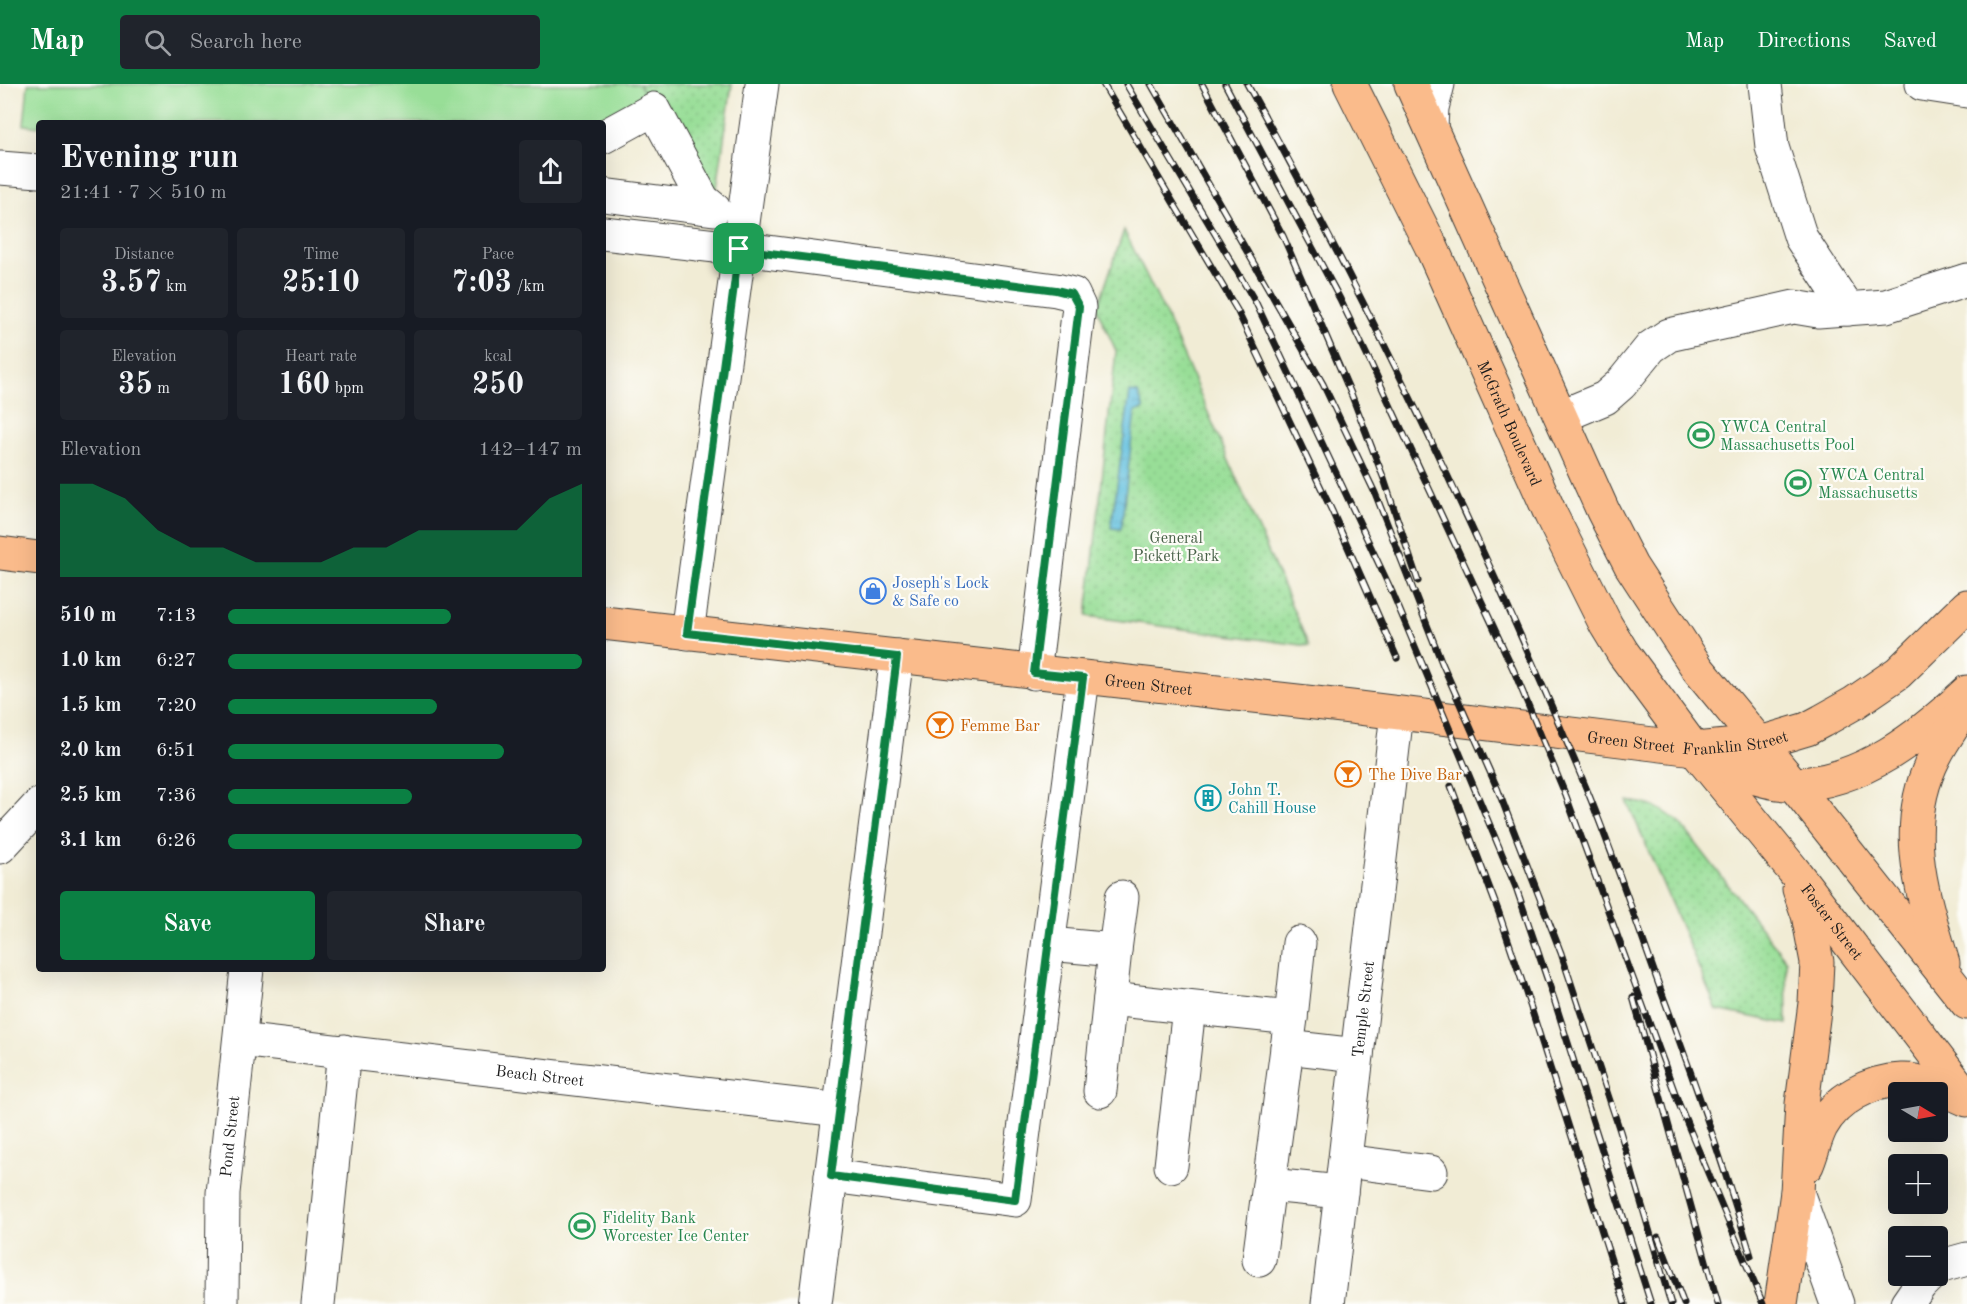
<!DOCTYPE html>
<html lang="en">
<head>
<meta charset="utf-8">
<style>
	:root { --surface:#171b24; --page:#20242c; --text:#f1f3f6; --muted:#9ea1a6; --accent:#0b8043 }
	body { margin:0; font-family:"Old Standard TT",serif; background:var(--page); color:var(--text); height:100vh; display:flex; flex-direction:column; font-size:22px; white-space:nowrap }
	* { box-sizing:border-box; margin:0 }
	p { font-size:20px; color:var(--muted) }
	.icon { flex:none; width:33px; height:33px; fill:none; stroke:currentColor; stroke-width:2; stroke-linecap:round; stroke-linejoin:round }
	.map { position:relative; flex:1; overflow:hidden }
	.panel { position:absolute; left:36px; top:36px; width:570px; height:852px; display:flex; flex-direction:column; background:var(--surface); border-radius:6px; box-shadow:0 6px 24px #0002 }
	.panel>* { flex:none }
	.needle { width:39px; rotate:100deg }
	.controls { position:absolute; left:1888px; top:998px; display:grid; gap:12px }
	.controls a { display:grid; place-items:center; width:60px; height:60px; border-radius:6px; background:var(--surface); box-shadow:0 6px 24px #0002; font-size:30px }
	.pin { position:absolute; display:grid; place-items:center; width:51px; height:51px; color:#fff; margin:-26px; border-radius:12px; box-shadow:0 3px 9px #0006 }
	.round { display:grid; place-items:center; flex:none; width:63px; height:63px; border-radius:6px; background:var(--page) }
	.head { display:flex; align-items:center; justify-content:space-between; height:102px; padding:0 24px }
	h1 { font-size:33px; font-weight:700; line-height:45px }
	.stats { display:grid; grid-template-columns:repeat(3,1fr); gap:9px; height:102px; padding:6px 24px }
	.stats div { display:grid; align-content:center; border-radius:6px; background:var(--page); text-align:center }
	.stats b { font-size:30px; font-weight:700 }
	.stats small { font-size:16px; font-weight:400 }
	.stats p { font-size:16px }
	.chart { height:168px; padding:12px 24px }
	.chart p { display:flex; justify-content:space-between }
	.chart svg { width:100%; height:108px; margin-top:6px; fill:var(--accent); opacity:.7 }
	.cta { display:flex; gap:12px; margin-top:auto; padding:12px 24px }
	.cta a { flex:1; height:69px; border-radius:6px; background:var(--accent); color:#fff; font-size:24px; font-weight:700; line-height:69px; text-align:center }
	.cta a+a { background:var(--page); color:var(--text) }
	ul { padding:0 24px; list-style:none; font-size:20px }
	li { display:grid; grid-template-columns:96px 72px 1fr; align-items:center; height:45px }
	li i { height:15px; border-radius:8px; background:var(--accent) }
	header { display:flex; align-items:center; gap:36px; box-sizing:border-box; height:84px; padding:0 30px; background:var(--accent); color:#fff }
	header strong { font-size:28px }
	nav { display:flex; gap:33px; margin-inline-start:auto; font-size:21px }
	.search { width:420px; height:54px; background:var(--page); display:flex; align-items:center; gap:15px; box-sizing:border-box; padding:0 21px; border-radius:6px; color:var(--muted); font-size:22px }
	.map>svg:first-child { display:block }
	.grass { fill:url(#grass-dots); stroke:#5a7d5a; stroke-width:1.5 }
	.pitch { fill:#98de97; stroke:#5a7d5a; stroke-width:1.5 }
	.water { fill:url(#water-ripples); stroke:#3e6e7e; stroke-width:1.5 }
	.lines { fill:none; stroke-linecap:round; stroke-linejoin:round }
	.minor-casing { stroke:#3c3b38; stroke-width:35 }
	.major-casing { stroke:#3c3b38; stroke-width:35 }
	.minor { stroke:#fff; stroke-width:33 }
	.major { stroke:#fabb8b; stroke-width:33 }
	.rail-casing { stroke:#1c1c1c; stroke-width:7 }
	.rail { stroke:#fdfcf7; stroke-width:4.5; stroke-dasharray:14; stroke-linecap:butt }
	.route-casing { stroke:#fff; stroke-width:12 }
	.route { stroke:#0b8043; stroke-width:8 }
	.labels { text-anchor:middle; stroke-width:4.5; stroke-linejoin:round; paint-order:stroke }
	.street-label { font-size:16px; fill:#1c1c1c; stroke:#fdfcf7 }
	.leisure-label { font-size:16px; fill:#27864d; stroke:#fdfcf7; text-anchor:start }
	.park-label { font-size:16px; fill:#476047; stroke:#fdfcf7 }
	.shop-label { font-size:16px; fill:#366cbe; stroke:#fdfcf7; text-anchor:start }
	.food-label { font-size:16px; fill:#c56008; stroke:#fdfcf7; text-anchor:start }
	.culture-label { font-size:16px; fill:#0d838f; stroke:#fdfcf7; text-anchor:start }
</style>
</head>
<body>
<header>
<strong>Map</strong>
<div class="search"><svg class="icon" aria-label="search" viewBox="0 0 24 24"><circle cx="10" cy="10" r="6"/><path d="M15 15l6 6"/></svg>Search here</div>
<nav><a>Map</a><a>Directions</a><a>Saved</a></nav>
</header>
<div class="map">
<svg width="1967" height="1220" viewBox="0 0 1967 1220">
	<defs>
		<pattern id="grass-dots" width="8" height="8" patternUnits="userSpaceOnUse" patternTransform="scale(1.5)"><rect width="8" height="8" fill="#98de97"/><path d="M2 2h.1M6 6h.1" fill="none" stroke="#82be82" stroke-width="1.8" stroke-linecap="round"/></pattern>
		<pattern id="water-ripples" width="26" height="14" patternUnits="userSpaceOnUse" patternTransform="scale(1.5)"><rect width="26" height="14" fill="#61c0df"/><path d="M2 4q2-2 4 0t4 0M15 11q2-2 4 0t4 0" fill="none" stroke="#54a4bf"/></pattern>
	</defs>
	<rect width="100%" height="100%" fill="#fdfcf7"/>
	<filter id="ink" filterUnits="userSpaceOnUse"><feTurbulence type="fractalNoise" baseFrequency=".0167" numOctaves="2"/><feDisplacementMap in="SourceGraphic" scale="12" xChannelSelector="R" yChannelSelector="G"/><feConvolveMatrix kernelMatrix="1 2 1 2 8 2 1 2 1" color-interpolation-filters="sRGB"/></filter>
	<filter id="wash" filterUnits="userSpaceOnUse"><feTurbulence type="fractalNoise" baseFrequency=".008" numOctaves="4" result="noise"/><feDisplacementMap in="SourceGraphic" scale="24" xChannelSelector="R" yChannelSelector="G"/><feGaussianBlur stdDeviation="1.35" result="paint"/><feColorMatrix in="noise" values="0 0 0 0 0 0 0 0 0 0 0 0 0 0 0 0 0 1.4 0 .05"/><feComposite in="paint" operator="in"/></filter>
	<g filter="url(#wash)">
		<rect width="100%" height="100%" fill="#f1ecd5"/>
		<!-- grass -->
		<path class="grass" d="M 639,0 L 732,0 L 714,125 L 703,116 Z
			M 1124,146 L 1165,229 L 1309,562 L 1087,532 L 1116,267 L 1097,225 Z
			M 1627,717 C 1652,720 1662,724 1681,740 L 1786,876 L 1787,940 L 1717,926 Z"/>
		<!-- pitch -->
		<path class="pitch" d="M 28,0 L 639,0 L 654,25 L 603,39 L 39,39 L 39,43 L 24,41 Z"/>
		<!-- water -->
		<path class="water" d="M 1130,308 L 1138,309 L 1144,325 L 1135,328 L 1121,445 L 1111,444 Z"/>
	</g>
	<g filter="url(#ink)">
		<g class="lines">
			<!-- minor casing -->
			<g class="minor-casing">
				<g id="minor">
					<path d="M 1765,0 L 1772,63 L 1801,154 L 1848,225"/>
					<path d="M 1922,0 L 1967,7"/>
					<path d="M 1431,44 L 1432,24 L 1438,0"/>
					<path d="M 603,53 L 654,25 L 703,116 L 714,125 L 603,111"/>
					<path d="M 0,84 L 39,87"/>
					<path d="M 603,149 L 759,167 L 1056,206 L 1073,210 L 1079,223 L 1034,589"/>
					<path d="M 1562,332 L 1605,314 L 1621,300 L 1651,263 L 1669,251 L 1794,223 L 1818,227 L 1886,222 L 1967,196"/>
					<path d="M 687,549 L 762,0"/>
					<path d="M 0,763 L 39,721"/>
					<path d="M 1049,860 L 1115,866 L 1100,1007"/>
					<path d="M 1115,866 L 1122,813"/>
					<path d="M 1110,915 L 1291,934 L 1259,1176"/>
					<path d="M 1291,934 L 1299,859"/>
					<path id="s1" d="M 240,956 L 840,1026"/>
					<path d="M 1287,963 L 1357,971"/>
					<path d="M 1345,1077 L 1431,1088"/>
					<path d="M 1171,1082 L 1189,924"/>
					<path d="M 831,1092 L 1015,1116 L 1083,594"/>
					<path d="M 1269,1101 L 1341,1108"/>
					<path d="M 1797,1108 L 1837,1220"/>
					<path d="M 1938,1183 L 1967,1175"/>
					<path id="s2" d="M 222,1220 L 223,1109 L 247,885"/>
					<path d="M 318,1220 L 344,967"/>
					<path d="M 815,1220 L 897,572"/>
					<path id="s3" d="M 1328,1220 L 1397,629"/>
					<path d="M 1907,1220 L 1920,1201 L 1930,1191"/>
				</g>
			</g>
			<!-- major casing -->
			<g class="major-casing">
				<g id="major">
					<path id="s4" d="M 1350,0 L 1431,162 L 1551,431 L 1606,541 L 1623,569 L 1694,665 L 1793,786 L 1967,1013"/>
					<path d="M 1411,0 L 1603,427 L 1631,482 L 1698,585 L 1793,700 L 1967,919"/>
					<path d="M 0,469 L 39,474"/>
					<path id="s5" d="M 603,539 L 1351,623 L 1694,665 L 1760,659 L 1807,645 L 1822,637 L 1854,619 L 1898,589 L 1967,522"/>
					<path d="M 1703,670 C 1730,685 1763,701 1795,700 C 1861,699 1921,651 1967,608"/>
					<path d="M 1943,879 C 1922,809 1899,742 1935,672 C 1943,656 1955,640 1964,625"/>
					<path d="M 1807,1081 C 1812,1069 1815,1055 1821,1043 C 1836,1015 1870,997 1901,996 C 1924,995 1947,1007 1967,1016"/>
					<path d="M 1781,1220 L 1797,1108 L 1802,1020 L 1815,919 L 1817,878 L 1808,831 L 1799,805"/>
				</g>
			</g>
			<!-- minor -->
			<use href="#minor" class="minor"/>
			<!-- major -->
			<use href="#major" class="major"/>
			<!-- rail casing -->
			<g class="rail-casing">
				<path id="rail" d="M 1103,0 L 1237,226 L 1332,427 L 1397,574
					M 1126,0 L 1256,219 L 1393,510 L 1517,806 L 1554,915 L 1651,1220
					M 1151,0 L 1323,300 L 1375,409 L 1442,579 L 1498,706 L 1561,869 L 1620,1047 L 1671,1220
					M 1202,0 L 1283,152 L 1352,312 L 1384,395 L 1418,497
					M 1225,0 L 1340,215 L 1372,282 L 1514,587 L 1566,712 L 1679,1020 L 1763,1220
					M 1247,0 C 1375,230 1488,468 1589,711 C 1615,775 1637,840 1660,904 C 1693,993 1724,1081 1751,1172
					M 1451,702 L 1499,829 L 1532,927 L 1625,1220
					M 1633,913 L 1718,1220
					M 1658,1153 L 1684,1220"/>
			</g>
			<!-- rail -->
			<use href="#rail" class="rail"/>
		</g>
	</g>
	<g class="lines" filter="url(#ink)">
		<!-- route casing -->
		<g class="route-casing">
			<path id="route" d="M 739,165 L 1056,206 L 1072,210 L 1079,223 L 1034,589 L 1083,594 L 1015,1116 L 831,1092 L 897,573 L 687,549 Z"/>
		</g>
		<!-- route -->
		<use href="#route" class="route"/>
	</g>
	<!-- icons -->
	<defs>
		<g id="stadium-ring" transform="scale(1.35)"><circle r="9.5" fill="#fdfcf7" stroke="#2e9e5b" stroke-width="1.5"/><path d="M0-5a6.5 5 0 1 0 0 10a6.5 5 0 1 0 0-10ZM-3.5-1.8h7v3.6h-7Z" fill="#2e9e5b"/></g>
		<g id="shop-ring" transform="scale(1.35)"><circle r="9.5" fill="#fdfcf7" stroke="#3f7fe0" stroke-width="1.5"/><path d="M-5-2.5h2.3a2.7 3.5 0 0 1 5.4 0H5L5.5 6h-11ZM-1.5-2.5h3a1.5 2.3 0 0 0-3 0Z" fill="#3f7fe0"/></g>
		<g id="bar-ring" transform="scale(1.35)"><circle r="9.5" fill="#fdfcf7" stroke="#e8710a" stroke-width="1.5"/><path d="M-6-5H6L.8 .8V4.5H3.5V6h-7V4.5H-.8V.8Z" fill="#e8710a"/></g>
		<g id="building-ring" transform="scale(1.35)"><circle r="9.5" fill="#fdfcf7" stroke="#0f9aa8" stroke-width="1.5"/><path d="M-4-6H4V6H1V3H-1V6H-4ZM-2.5-4.3h1.7v1.8h-1.7ZM.8-4.3h1.7v1.8H.8ZM-2.5-1h1.7V.8h-1.7ZM.8-1h1.7V.8H.8Z" fill="#0f9aa8"/></g>
	</defs>
	<g fill-rule="evenodd">
		<use href="#stadium-ring" x="1701" y="351"/>
		<use href="#stadium-ring" x="1798" y="399"/>
		<use href="#shop-ring" x="873" y="507"/>
		<use href="#bar-ring" x="940" y="641"/>
		<use href="#bar-ring" x="1348" y="690"/>
		<use href="#building-ring" x="1208" y="714"/>
		<use href="#stadium-ring" x="582" y="1142"/>
	</g>
	<g class="labels">
		<!-- street labels -->
		<g class="street-label">
			<text dy="6" stroke="none"><textPath href="#s4" startOffset="375">McGrath Boulevard</textPath></text>
			<text dy="6" stroke="none"><textPath href="#s5" startOffset="549">Green Street</textPath></text>
			<text dy="6" stroke="none"><textPath href="#s5" startOffset="1035">Green Street</textPath></text>
			<text dy="6" stroke="none"><textPath href="#s5" startOffset="1140">Franklin Street</textPath></text>
			<text dy="6" stroke="none"><textPath href="#s4" startOffset="972">Foster Street</textPath></text>
			<text dy="6" stroke="none"><textPath href="#s3" startOffset="297">Temple Street</textPath></text>
			<text dy="6" stroke="none"><textPath href="#s1" startOffset="302">Beach Street</textPath></text>
			<text dy="6" stroke="none"><textPath href="#s2" startOffset="168">Pond Street</textPath></text>
		</g>
		<!-- leisure labels -->
		<g class="leisure-label">
			<text x="1720" y="348">YWCA Central<tspan x="1720" dy="18">Massachusetts Pool</tspan></text>
			<text x="1818" y="396">YWCA Central<tspan x="1818" dy="18">Massachusetts</tspan></text>
			<text x="602" y="1139">Fidelity Bank<tspan x="602" dy="18">Worcester Ice Center</tspan></text>
		</g>
		<!-- park labels -->
		<g class="park-label">
			<text x="1176" y="459">General<tspan x="1176" dy="18">Pickett Park</tspan></text>
		</g>
		<!-- shop labels -->
		<g class="shop-label">
			<text x="892" y="504">Joseph's Lock<tspan x="892" dy="18">&amp; Safe co</tspan></text>
		</g>
		<!-- food labels -->
		<g class="food-label">
			<text x="960" y="647">Femme Bar</text>
			<text x="1368" y="696">The Dive Bar</text>
		</g>
		<!-- culture labels -->
		<g class="culture-label">
			<text x="1228" y="711">John T.<tspan x="1228" dy="18">Cahill House</tspan></text>
		</g>
	</g>
</svg>
<div class="controls">
<a><svg class="needle" viewBox="-14 -14 28 28"><path d="M0-13l5 13h-10z" fill="#e53935"/><path d="M0 13l5-13h-10z" fill="#9ea1a6"/></svg></a>
<a>+</a>
<a>−</a>
</div>
<div class="pin" style="left:739px;top:165px;background:#1e9e55"><svg class="icon" aria-label="arrive" viewBox="0 0 24 24"><path d="M6 21V4h12l-3 4 3 4H6"/></svg></div>
<section class="panel">
<div class="head"><div><h1>Evening run</h1><p>21:41 · 7 × 510 m</p></div><a class="round"><svg class="icon" aria-label="share" viewBox="0 0 24 24"><path d="M12 15V3M7 8l5-5 5 5M5 13v7h14v-7"/></svg></a></div>
<div class="stats">
<div><p>Distance</p><b>3.57<small> km</small></b></div>
<div><p>Time</p><b>25:10</b></div>
<div><p>Pace</p><b>7:03<small> /km</small></b></div>
</div>
<div class="stats">
<div><p>Elevation</p><b>35<small> m</small></b></div>
<div><p>Heart rate</p><b>160<small> bpm</small></b></div>
<div><p>kcal</p><b>250</b></div>
</div>
<div class="chart"><p><span>Elevation</span>142–147 m</p>
<svg viewBox="0 0 160 44" preserveAspectRatio="none"><path d="M0 44V6L10 6L20 12L30 25L40 32L50 32L60 38L70 38L80 38L90 32L100 32L110 25L120 25L130 25L140 25L150 12L160 6V44z"/></svg>
</div>
<ul>
<li><b>510 m</b>7:13<i style="width:63%"></i></li>
<li><b>1.0 km</b>6:27<i style="width:100%"></i></li>
<li><b>1.5 km</b>7:20<i style="width:59%"></i></li>
<li><b>2.0 km</b>6:51<i style="width:78%"></i></li>
<li><b>2.5 km</b>7:36<i style="width:52%"></i></li>
<li><b>3.1 km</b>6:26<i style="width:100%"></i></li>
</ul>
<div class="cta"><a>Save</a><a>Share</a></div>
</section>
</div>
</body>
</html>
